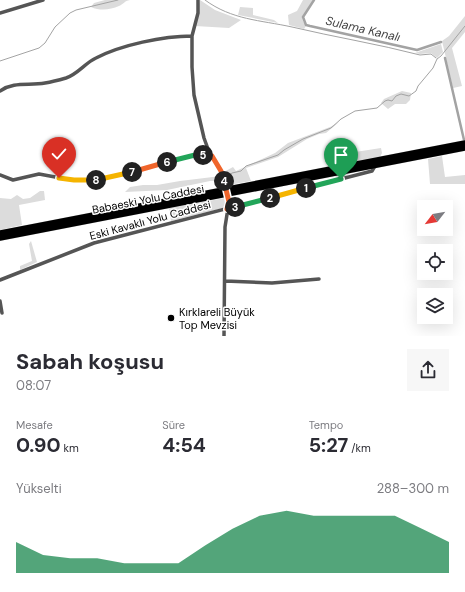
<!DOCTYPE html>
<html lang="tr">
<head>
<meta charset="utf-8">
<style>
	:root { --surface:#fff; --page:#f7f7f7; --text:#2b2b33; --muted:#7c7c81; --accent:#0b8043 }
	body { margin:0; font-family:"DM Sans",sans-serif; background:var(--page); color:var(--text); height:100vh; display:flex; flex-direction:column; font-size:15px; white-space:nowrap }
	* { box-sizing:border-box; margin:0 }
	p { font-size:13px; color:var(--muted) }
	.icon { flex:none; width:22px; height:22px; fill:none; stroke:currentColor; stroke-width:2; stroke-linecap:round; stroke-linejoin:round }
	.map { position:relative; height:336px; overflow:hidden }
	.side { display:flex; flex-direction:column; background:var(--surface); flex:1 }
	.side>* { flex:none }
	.needle { width:26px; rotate:239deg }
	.controls { position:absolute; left:417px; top:200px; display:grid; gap:8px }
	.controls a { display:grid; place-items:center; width:36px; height:36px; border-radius:0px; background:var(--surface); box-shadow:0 4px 16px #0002; font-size:20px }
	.pin { position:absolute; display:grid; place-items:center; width:34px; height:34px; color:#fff; margin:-41px -17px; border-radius:50% 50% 50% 0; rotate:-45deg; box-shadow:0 0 4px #0007 }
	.pin .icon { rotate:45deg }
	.km { position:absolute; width:20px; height:20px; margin:-10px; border-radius:50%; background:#222; color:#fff; font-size:11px; line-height:20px; text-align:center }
	.round { display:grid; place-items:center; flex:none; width:42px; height:42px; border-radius:0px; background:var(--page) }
	.head { display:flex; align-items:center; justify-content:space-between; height:68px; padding:0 16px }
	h1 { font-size:22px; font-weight:700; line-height:30px }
	.metrics { display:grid; grid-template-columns:repeat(3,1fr); gap:6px; height:68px; padding:4px 16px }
	.metrics div { display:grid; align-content:center }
	.metrics b { font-size:20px; font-weight:700 }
	.metrics small { font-size:11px; font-weight:400 }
	.metrics p { font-size:11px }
	.chart { height:112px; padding:8px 16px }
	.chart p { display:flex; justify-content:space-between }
	.chart svg { width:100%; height:72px; margin-top:4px; fill:var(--accent); opacity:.7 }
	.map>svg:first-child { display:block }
	.green { fill:#dcdcdc }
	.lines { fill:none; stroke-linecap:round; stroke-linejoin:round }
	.stream { stroke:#a3a3a3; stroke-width:1 }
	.canal { stroke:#a3a3a3; stroke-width:2.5 }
	.highway-casing { stroke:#dbdbdb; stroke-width:6 }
	.minor { stroke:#555; stroke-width:3.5 }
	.highway { stroke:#000; stroke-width:5.5 }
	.split-1-casing { stroke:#fff; stroke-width:8 }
	.split-2-casing { stroke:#fff; stroke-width:8 }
	.split-3-casing { stroke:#fff; stroke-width:8 }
	.split-4-casing { stroke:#fff; stroke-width:8 }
	.split-5-casing { stroke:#fff; stroke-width:8 }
	.split-6-casing { stroke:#fff; stroke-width:8 }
	.split-7-casing { stroke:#fff; stroke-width:8 }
	.split-8-casing { stroke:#fff; stroke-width:8 }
	.split-9-casing { stroke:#fff; stroke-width:8 }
	.split-1 { stroke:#22a559; stroke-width:5 }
	.split-2 { stroke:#f5b400; stroke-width:5 }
	.split-3 { stroke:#22a559; stroke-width:5 }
	.split-4 { stroke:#f0652b; stroke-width:5 }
	.split-5 { stroke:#f0652b; stroke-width:5 }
	.split-6 { stroke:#22a559; stroke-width:5 }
	.split-7 { stroke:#f0652b; stroke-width:5 }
	.split-8 { stroke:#f5b400; stroke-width:5 }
	.split-9 { stroke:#f5b400; stroke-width:5 }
	.poi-dot { fill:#000; stroke:#fff; stroke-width:1.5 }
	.labels { text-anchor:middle; stroke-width:3; stroke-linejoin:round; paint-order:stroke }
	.street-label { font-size:11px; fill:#000; stroke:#fff }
	.poi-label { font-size:11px; fill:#000; stroke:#fff; text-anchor:start }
	.water-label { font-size:12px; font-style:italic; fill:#444; stroke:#fff }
</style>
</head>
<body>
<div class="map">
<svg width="465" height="336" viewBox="0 0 465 336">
	<rect width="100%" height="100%" fill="#fff"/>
	<!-- green -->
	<path class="green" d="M 105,0 L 130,0 C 124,1 124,4 119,6 C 110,10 100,11 91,7 L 94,3 Z
		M 200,0 L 215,10 L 241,20 L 229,28 L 195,26 Z
		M 303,0 L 313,0 L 302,17 L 303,21 L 306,26 L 304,29 L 289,25 L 288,15 L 297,11 Z
		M 240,7 L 253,8 L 253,15 L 274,20 L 278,23 L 238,15 Z
		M 465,16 L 465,32 L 452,48 L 462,86 L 453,88 L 442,41 L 449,36 Z
		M 441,44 L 443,52 L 437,58 L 431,53 L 420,54 L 415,53 Z
		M 402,91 L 411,93 L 410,100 L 406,104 L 395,104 L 388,109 L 381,103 L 384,99 Z
		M 339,122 L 326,133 L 319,134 L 307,139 L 278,157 L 246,168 L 251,181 L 229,185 L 227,184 L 222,173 L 233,167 L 236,171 L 275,153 L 288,143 L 330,127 Z
		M 381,148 L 382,153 L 380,157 L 342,164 L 338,162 L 336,155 Z
		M 442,156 L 445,177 L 465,175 L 465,184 L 430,184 L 428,159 Z
		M 221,176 L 223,181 L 210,181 L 167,190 L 125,192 L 130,187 L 143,185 L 157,185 L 180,181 Z
		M 40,191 L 44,191 L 45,200 L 19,205 L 22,225 L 0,230 L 0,198 L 11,199 L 17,195 L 23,199 L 30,198 Z
		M 225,198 L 227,200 L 227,205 L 223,208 L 171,221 L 169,208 Z
		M 31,241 L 37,262 L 20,270 L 20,266 L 32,261 L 29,244 Z"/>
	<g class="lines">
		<!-- stream -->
		<path class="stream" d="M 205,0 C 232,20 260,20 292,27 C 334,37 378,44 420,55 L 431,54 L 436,58
			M 0,61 L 39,48 L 45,43 L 55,27 L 70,13 L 76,10 L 118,0
			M 228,176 L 232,173 L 241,171 L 246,166 L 278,155 L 284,150 L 303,139 L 331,128 L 341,119 L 355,111 L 377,108 L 385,101 L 388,100 L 392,101 L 396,96 L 401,94 L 409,96 L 416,91 L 418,86 L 433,68 L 437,59 L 441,56 L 465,26"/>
		<!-- canal -->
		<path class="canal" d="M 314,0 L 303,17 L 306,25 L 310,26 L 417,50 L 441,42
			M 445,58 L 464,140"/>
		<!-- highway casing -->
		<g class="highway-casing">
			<path id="highway" d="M 0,233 L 465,143
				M 0,238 L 465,148"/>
		</g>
		<!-- minor -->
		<path class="minor" d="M 198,0 L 198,13 L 192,36 L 192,67 L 194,95 L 204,138 L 208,149 L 221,171 L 226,184 L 229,202 L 225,227 L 224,336
			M 0,13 L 43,0
			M 0,91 C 14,81 29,86 45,83 C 51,82 59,80 66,78 C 78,74 85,63 96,58 C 121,45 163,36 192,36
			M 0,175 L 13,180 L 39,174 L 66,179 L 93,180 L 123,175 L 167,162 L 195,155 L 212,156
			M 0,280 L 94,243 L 372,171 L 375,166
			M 225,281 L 272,283 L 319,279
			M 0,301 L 2,313"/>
		<!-- highway -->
		<use href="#highway" class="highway"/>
	</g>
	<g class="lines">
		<!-- split-1 casing -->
		<g class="split-1-casing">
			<path id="split-1" d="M 306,188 L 341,179"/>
		</g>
		<!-- split-2 casing -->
		<g class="split-2-casing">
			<path id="split-2" d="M 270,198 L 306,188"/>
		</g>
		<!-- split-3 casing -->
		<g class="split-3-casing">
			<path id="split-3" d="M 235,207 L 270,198"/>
		</g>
		<!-- split-4 casing -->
		<g class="split-4-casing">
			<path id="split-4" d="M 224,181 L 229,202 L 227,209 L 235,207"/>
		</g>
		<!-- split-5 casing -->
		<g class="split-5-casing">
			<path id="split-5" d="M 203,155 L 212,156 L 221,171 L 224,181"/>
		</g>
		<!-- split-6 casing -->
		<g class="split-6-casing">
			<path id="split-6" d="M 167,162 L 195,155 L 203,155"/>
		</g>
		<!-- split-7 casing -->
		<g class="split-7-casing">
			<path id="split-7" d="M 132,172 L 167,162"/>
		</g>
		<!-- split-8 casing -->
		<g class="split-8-casing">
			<path id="split-8" d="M 96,180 L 132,172"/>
		</g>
		<!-- split-9 casing -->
		<g class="split-9-casing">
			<path id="split-9" d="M 59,178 L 74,180 L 96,180"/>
		</g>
		<!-- split-1 -->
		<use href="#split-1" class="split-1"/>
		<!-- split-2 -->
		<use href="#split-2" class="split-2"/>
		<!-- split-3 -->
		<use href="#split-3" class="split-3"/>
		<!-- split-4 -->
		<use href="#split-4" class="split-4"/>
		<!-- split-5 -->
		<use href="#split-5" class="split-5"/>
		<!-- split-6 -->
		<use href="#split-6" class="split-6"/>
		<!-- split-7 -->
		<use href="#split-7" class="split-7"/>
		<!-- split-8 -->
		<use href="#split-8" class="split-8"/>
		<!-- split-9 -->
		<use href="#split-9" class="split-9"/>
	</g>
	<!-- markers -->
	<circle class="poi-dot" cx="171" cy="318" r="4"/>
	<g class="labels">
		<!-- street labels -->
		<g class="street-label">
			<text transform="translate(148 199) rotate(-11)" y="4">Babaeski Yolu Caddesi</text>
			<text transform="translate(150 220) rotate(-15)" y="4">Eski Kavaklı Yolu Caddesi</text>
		</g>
		<!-- poi labels -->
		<g class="poi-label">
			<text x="179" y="316">Kırklareli Büyük<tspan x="179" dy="13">Top Mevzisi</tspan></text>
		</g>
		<!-- water labels -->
		<g class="water-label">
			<text transform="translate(363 29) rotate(13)" y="4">Sulama Kanalı</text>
		</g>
	</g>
</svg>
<div class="controls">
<a><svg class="needle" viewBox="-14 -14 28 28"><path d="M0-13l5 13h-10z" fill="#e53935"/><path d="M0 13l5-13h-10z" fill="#7c7c81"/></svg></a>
<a><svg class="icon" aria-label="locate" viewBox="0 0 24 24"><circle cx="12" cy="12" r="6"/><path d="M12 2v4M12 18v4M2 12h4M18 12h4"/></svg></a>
<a><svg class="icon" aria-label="layers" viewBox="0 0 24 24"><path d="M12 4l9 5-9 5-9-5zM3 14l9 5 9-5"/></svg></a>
</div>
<div class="pin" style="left:341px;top:179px;background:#1e9e55"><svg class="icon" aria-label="arrive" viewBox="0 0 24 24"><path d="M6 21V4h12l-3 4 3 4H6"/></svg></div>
<div class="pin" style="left:59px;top:178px;background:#d93025"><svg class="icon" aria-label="check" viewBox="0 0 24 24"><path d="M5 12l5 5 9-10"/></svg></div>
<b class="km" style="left:306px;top:188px">1</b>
<b class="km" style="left:270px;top:198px">2</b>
<b class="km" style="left:235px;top:207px">3</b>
<b class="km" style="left:224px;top:181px">4</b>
<b class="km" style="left:203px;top:155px">5</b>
<b class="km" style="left:167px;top:162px">6</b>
<b class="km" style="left:132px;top:172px">7</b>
<b class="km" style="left:96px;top:180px">8</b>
</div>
<section class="side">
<div class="head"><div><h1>Sabah koşusu</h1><p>08:07</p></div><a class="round"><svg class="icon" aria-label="share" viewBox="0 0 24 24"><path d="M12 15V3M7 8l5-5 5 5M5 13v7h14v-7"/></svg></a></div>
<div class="metrics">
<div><p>Mesafe</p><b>0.90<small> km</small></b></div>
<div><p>Süre</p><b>4:54</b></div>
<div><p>Tempo</p><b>5:27<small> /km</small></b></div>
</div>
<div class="chart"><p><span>Yükselti</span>288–300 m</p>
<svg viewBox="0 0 160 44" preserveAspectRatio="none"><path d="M0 44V25L10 33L20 35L30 35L40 38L50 38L60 38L70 27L80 17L90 9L100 6L110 9L120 9L130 9L140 9L150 17L160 25V44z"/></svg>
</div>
</section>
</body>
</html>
